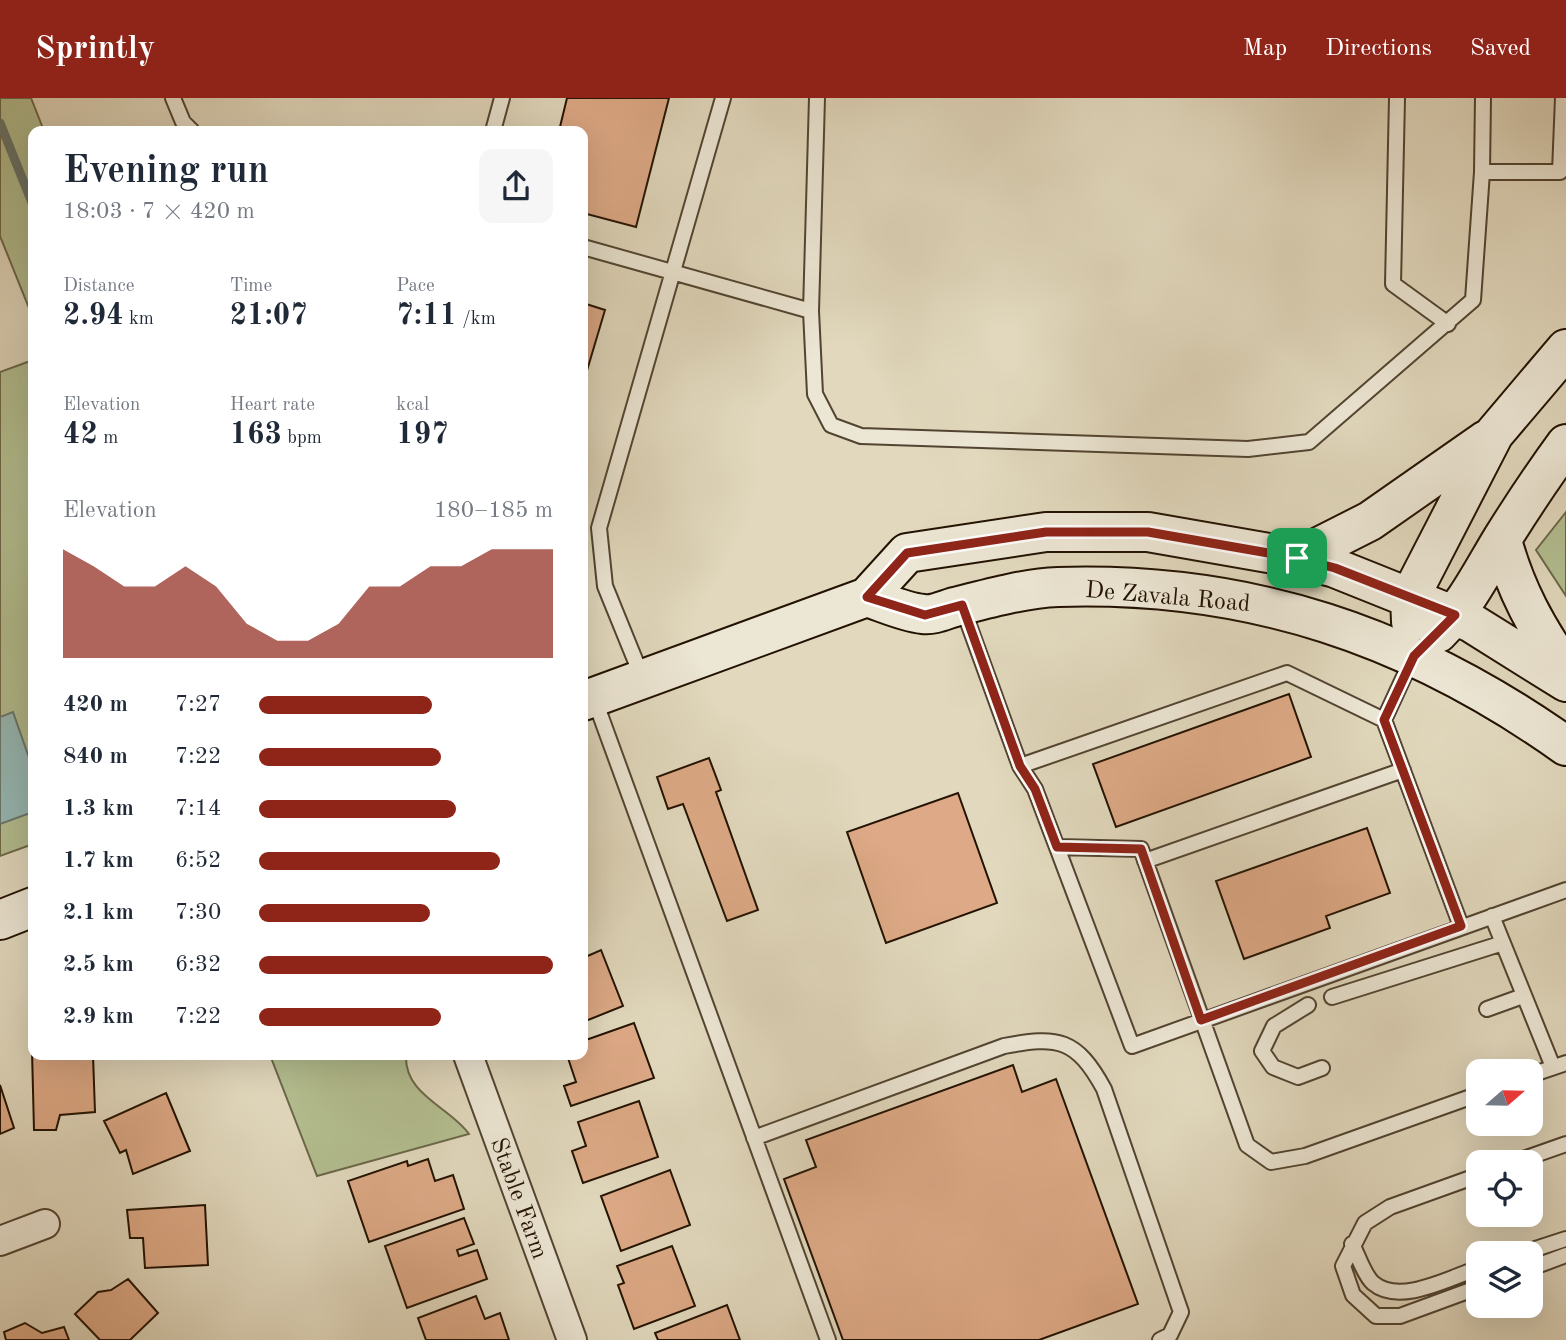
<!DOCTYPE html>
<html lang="en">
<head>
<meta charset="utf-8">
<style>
	:root { --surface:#fff; --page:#f6f6f7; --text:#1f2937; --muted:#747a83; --accent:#8f2418 }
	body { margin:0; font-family:"Old Standard TT",serif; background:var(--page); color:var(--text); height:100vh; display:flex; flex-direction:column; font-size:26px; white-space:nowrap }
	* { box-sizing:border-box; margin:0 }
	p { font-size:23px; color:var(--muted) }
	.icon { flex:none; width:38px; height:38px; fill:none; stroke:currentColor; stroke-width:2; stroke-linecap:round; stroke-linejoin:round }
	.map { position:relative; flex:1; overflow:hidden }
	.panel { position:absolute; left:28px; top:28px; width:560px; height:934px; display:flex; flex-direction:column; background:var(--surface); border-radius:14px; box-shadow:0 7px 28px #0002 }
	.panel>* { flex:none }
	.needle { width:46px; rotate:70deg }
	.controls { position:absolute; left:1466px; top:961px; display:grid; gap:14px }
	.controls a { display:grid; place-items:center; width:77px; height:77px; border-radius:14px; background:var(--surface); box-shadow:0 7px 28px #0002; font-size:35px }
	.pin { position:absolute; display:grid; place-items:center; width:60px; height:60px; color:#fff; margin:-30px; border-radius:14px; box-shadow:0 4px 10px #0006 }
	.round { display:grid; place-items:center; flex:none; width:74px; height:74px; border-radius:14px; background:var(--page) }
	.headline { display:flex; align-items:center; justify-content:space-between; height:119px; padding:0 35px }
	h1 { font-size:38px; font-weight:800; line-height:52px }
	.stats { display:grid; grid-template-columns:repeat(3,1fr); gap:10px; height:119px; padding:7px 35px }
	.stats div { display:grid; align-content:center }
	.stats b { font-size:30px; font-weight:800 }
	.stats small { font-size:19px; font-weight:400 }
	.stats p { font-size:19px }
	.chart { height:196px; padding:14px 35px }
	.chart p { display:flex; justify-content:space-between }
	.chart svg { width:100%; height:126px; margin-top:7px; fill:var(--accent); opacity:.7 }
	ul { padding:0 35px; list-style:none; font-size:23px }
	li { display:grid; grid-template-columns:112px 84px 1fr; align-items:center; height:52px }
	li i { height:18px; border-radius:9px; background:var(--accent) }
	header { display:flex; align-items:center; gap:42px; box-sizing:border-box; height:98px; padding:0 35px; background:var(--accent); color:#fff }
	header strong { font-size:33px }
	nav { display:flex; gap:38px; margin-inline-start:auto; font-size:24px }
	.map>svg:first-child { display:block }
	.green { fill:#b3be90; stroke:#6b6849; stroke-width:2 }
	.water { fill:#95b9b6; stroke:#67766e; stroke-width:2 }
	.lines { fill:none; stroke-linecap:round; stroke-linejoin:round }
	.stream { stroke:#67766e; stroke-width:9 }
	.building { fill:#dda986; stroke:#231202; stroke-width:2 }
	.lane-casing { stroke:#524431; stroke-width:18 }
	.street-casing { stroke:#524431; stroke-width:32 }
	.secondary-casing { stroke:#231202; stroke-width:42 }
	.lane { stroke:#ece6d4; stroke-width:14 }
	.street { stroke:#ece6d4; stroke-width:28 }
	.secondary { stroke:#ece6d4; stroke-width:38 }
	.route-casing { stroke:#fff; stroke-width:14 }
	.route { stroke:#8f2418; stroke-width:9 }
	.labels { text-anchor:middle; stroke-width:7; stroke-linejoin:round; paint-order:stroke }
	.street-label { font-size:24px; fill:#231202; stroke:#ece6d4 }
</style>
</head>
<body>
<header>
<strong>Sprintly</strong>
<nav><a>Map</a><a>Directions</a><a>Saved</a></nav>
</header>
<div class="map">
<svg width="1566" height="1242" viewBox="0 0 1566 1242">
	<rect width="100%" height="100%" fill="#e1d8bd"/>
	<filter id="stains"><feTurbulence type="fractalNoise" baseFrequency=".00286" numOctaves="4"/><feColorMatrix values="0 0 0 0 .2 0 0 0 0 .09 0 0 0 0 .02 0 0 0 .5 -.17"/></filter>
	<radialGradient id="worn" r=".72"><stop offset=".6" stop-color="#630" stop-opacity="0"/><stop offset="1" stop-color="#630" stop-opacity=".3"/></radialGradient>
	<!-- green -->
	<path class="green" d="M 0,0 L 31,0 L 44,33 L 33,33 L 33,220 L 0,138 Z
		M 33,262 L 33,746 L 0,758 L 0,274 Z
		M 1566,414 L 1566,498 L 1536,452 Z
		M 270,957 L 406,957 C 404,997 450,1009 469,1036 L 317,1078 Z"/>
	<!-- water -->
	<path class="water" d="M 13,614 L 33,671 L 33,714 L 0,726 L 0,619 Z"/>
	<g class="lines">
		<!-- stream -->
		<path class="stream" d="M 0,25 L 33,107"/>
	</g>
	<!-- building -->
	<path class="building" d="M 567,0 L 669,0 L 636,129 L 583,115 L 583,33 L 559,33 Z
		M 583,205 L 605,212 L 583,286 Z
		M 1289,596 L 1311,659 L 1116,729 L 1093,666 Z
		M 709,660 L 721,692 L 716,694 L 758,812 L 727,823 L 683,706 L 668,711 L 657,679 Z
		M 958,695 L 997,805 L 886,845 L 847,734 Z
		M 1367,730 L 1390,795 L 1326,818 L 1330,830 L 1244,861 L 1216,783 Z
		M 601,852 L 623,908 L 583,924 L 583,860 Z
		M 634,925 L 654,980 L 571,1008 L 564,988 L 576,984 L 567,957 L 583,957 L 583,943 Z
		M 32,953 L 33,957 L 93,957 L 95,1014 L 60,1017 L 56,1032 L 34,1032 Z
		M 1013,967 L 1022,994 L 1056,981 L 1138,1206 L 1039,1242 L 843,1242 L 784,1081 L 816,1069 L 806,1042 Z
		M 0,987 L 14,1030 L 0,1036 Z
		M 166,995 L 190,1053 L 133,1076 L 126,1052 L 120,1055 L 104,1023 Z
		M 639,1003 L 658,1059 L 583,1085 L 572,1053 L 586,1048 L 578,1024 Z
		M 428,1061 L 435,1083 L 453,1077 L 464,1111 L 369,1144 L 348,1083 L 407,1063 L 408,1068 Z
		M 670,1072 L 690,1127 L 621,1153 L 601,1098 Z
		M 205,1107 L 208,1167 L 145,1170 L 143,1140 L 130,1140 L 127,1112 Z
		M 464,1120 L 474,1146 L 457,1152 L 459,1158 L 477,1152 L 487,1181 L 407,1210 L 385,1148 Z
		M 672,1148 L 695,1208 L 634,1231 L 618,1187 L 624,1185 L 617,1168 Z
		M 128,1181 L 158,1215 L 130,1242 L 100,1242 L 75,1216 L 98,1194 L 111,1192 Z
		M 476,1198 L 485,1221 L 500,1215 L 509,1242 L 426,1242 L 418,1220 Z
		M 727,1207 L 740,1242 L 658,1242 L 655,1235 Z
		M 25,1225 L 42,1235 L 64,1229 L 69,1242 L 6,1242 L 4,1234 Z"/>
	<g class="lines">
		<!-- lane casing -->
		<g class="lane-casing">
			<path id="lane" d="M 173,0 L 183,24 L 192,33
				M 817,0 L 811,213 L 815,296 L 831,327 L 861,338 L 1248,351 L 1309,344 L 1473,202 L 1482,74 L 1483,0
				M 1397,0 L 1393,186 L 1448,226
				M 493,33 L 502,0
				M 1482,74 L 1560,74 L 1563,0
				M 583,149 L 811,213
				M 962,508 L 1020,668 L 1035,691 L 1132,948 L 1566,792
				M 1413,559 L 1384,622 L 1461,828
				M 642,579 L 605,488 L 599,430 L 723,0
				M 594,600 L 828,1242
				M 1020,668 L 1287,575 L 1384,622
				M 1057,749 L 1141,751 L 1247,1047 L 1271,1064 L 1305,1058 L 1479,996
				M 1145,763 L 1403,672
				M 1492,818 L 1553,969
				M 1332,899 L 1503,845
				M 1308,907 L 1274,928 L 1262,953 L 1273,969 L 1298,979 L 1322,970
				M 1487,911 L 1523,898
				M 1531,977 L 1566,965
				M 754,1040 L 1004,948 C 1058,938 1076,940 1104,991 L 1181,1214 L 1170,1237 L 1160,1242
				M 1515,1064 L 1566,1046
				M 1479,1077 L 1390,1109 L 1365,1125 L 1343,1168 L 1353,1197 L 1376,1218 L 1400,1218 L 1479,1189
				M 1352,1146 C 1358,1157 1364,1177 1373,1185 C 1400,1208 1451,1179 1479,1170
				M 1523,1155 L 1566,1141
				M 1531,1170 L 1566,1157"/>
		</g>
		<!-- street casing -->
		<g class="street-casing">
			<path id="street" d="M 468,957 L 572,1242
				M 0,1143 L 45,1126"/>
		</g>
		<!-- secondary casing -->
		<g class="secondary-casing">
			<path id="secondary" d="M 1502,442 C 1515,491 1537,531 1566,572
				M 1297,460 L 1370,423 L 1486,342
				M 867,499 C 885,505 904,514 923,516 C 934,518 948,510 959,508 C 990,500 1027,490 1058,489 C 1250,483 1411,538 1566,648
				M 1411,524 L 1410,499 L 1494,336 L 1566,251
				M 1438,535 C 1466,507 1482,474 1502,441 C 1522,409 1544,376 1566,346
				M 583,603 L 867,499 L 907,455 L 1046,434 L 1148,434 L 1297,460 L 1335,470 L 1470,524 L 1566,584
				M 0,822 L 33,809"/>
		</g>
		<!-- lane -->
		<use href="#lane" class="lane"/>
		<!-- street -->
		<use href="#street" class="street"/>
		<!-- secondary -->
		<use href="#secondary" class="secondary"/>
	</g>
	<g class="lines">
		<!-- route casing -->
		<g class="route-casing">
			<path id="route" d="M 1046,434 L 1148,434 L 1297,460 L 1335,470 L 1455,517 L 1414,558 L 1384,622 L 1461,828 L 1201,922 L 1141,751 L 1057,749 L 1035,691 L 1020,668 L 962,507 L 925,517 L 867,499 L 907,455 Z"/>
		</g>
		<!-- route -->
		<use href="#route" class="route"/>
	</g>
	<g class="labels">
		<!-- street labels -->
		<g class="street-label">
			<text transform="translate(1168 498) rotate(5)" y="8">De Zavala Road</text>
			<text transform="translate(520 1100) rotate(70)" y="8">Stable Farm</text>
		</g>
	</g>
	<rect width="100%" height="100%" filter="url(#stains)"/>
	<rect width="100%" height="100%" fill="url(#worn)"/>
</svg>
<div class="controls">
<a><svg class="needle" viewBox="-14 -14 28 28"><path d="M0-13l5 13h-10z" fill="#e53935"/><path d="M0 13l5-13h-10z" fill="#747a83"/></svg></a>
<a><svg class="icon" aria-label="locate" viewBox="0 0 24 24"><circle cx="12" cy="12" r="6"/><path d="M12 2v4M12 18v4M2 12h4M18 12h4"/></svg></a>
<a><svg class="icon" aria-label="layers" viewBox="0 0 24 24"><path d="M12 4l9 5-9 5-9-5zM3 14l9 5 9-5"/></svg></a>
</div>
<div class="pin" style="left:1297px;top:460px;background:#1e9e55"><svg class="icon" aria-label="arrive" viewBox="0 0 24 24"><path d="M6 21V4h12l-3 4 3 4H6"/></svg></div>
<section class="panel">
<div class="headline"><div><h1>Evening run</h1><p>18:03 · 7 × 420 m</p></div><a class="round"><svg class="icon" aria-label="share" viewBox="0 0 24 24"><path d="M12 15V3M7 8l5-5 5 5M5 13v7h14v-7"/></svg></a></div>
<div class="stats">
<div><p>Distance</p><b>2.94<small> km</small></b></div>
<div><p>Time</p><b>21:07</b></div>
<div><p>Pace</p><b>7:11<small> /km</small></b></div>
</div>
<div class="stats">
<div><p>Elevation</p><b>42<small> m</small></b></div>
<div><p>Heart rate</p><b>163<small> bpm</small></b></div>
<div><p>kcal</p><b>197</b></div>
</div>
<div class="chart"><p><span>Elevation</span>180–185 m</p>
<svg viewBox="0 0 160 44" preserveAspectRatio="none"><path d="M0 44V6L10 12L20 19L30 19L40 12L50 19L60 32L70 38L80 38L90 32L100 19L110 19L120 12L130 12L140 6L150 6L160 6V44z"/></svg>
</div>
<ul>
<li><b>420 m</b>7:27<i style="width:59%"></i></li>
<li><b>840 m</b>7:22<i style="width:62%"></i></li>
<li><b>1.3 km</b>7:14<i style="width:67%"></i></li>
<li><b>1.7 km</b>6:52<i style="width:82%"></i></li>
<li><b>2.1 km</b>7:30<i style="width:58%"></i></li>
<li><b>2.5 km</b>6:32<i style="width:100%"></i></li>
<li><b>2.9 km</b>7:22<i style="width:62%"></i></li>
</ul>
</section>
</div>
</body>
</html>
